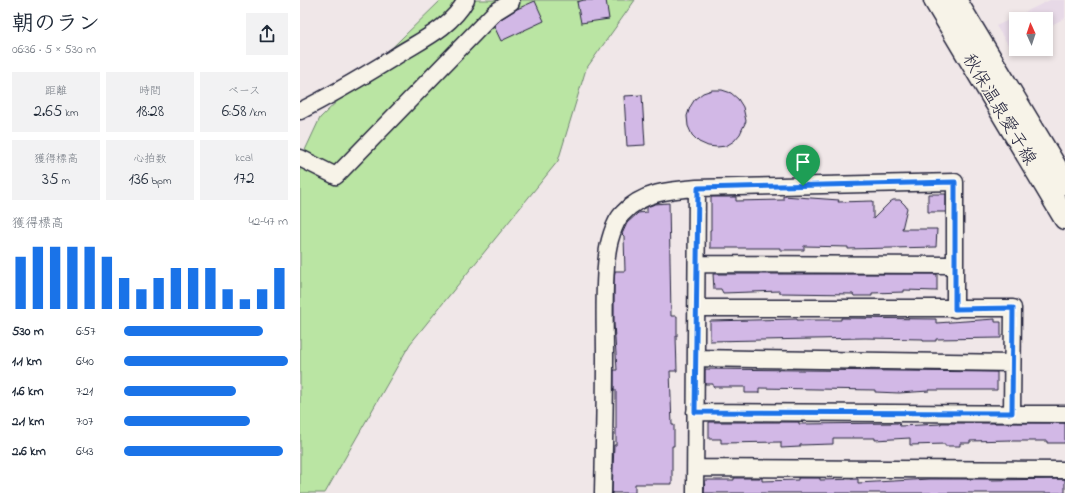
<!DOCTYPE html>
<html lang="ja">
<head>
<meta charset="utf-8">
<style>
	:root { --surface:#fff; --page:#f2f2f3; --text:#1f2937; --muted:#747a83; --accent:#1a73e8 }
	body { margin:0; font-family:"Indie Flower","Klee One",sans-serif; background:var(--page); color:var(--text); height:100vh; display:flex; flex-direction:column; font-size:15px; white-space:nowrap }
	* { box-sizing:border-box; margin:0 }
	p { font-size:13px; color:var(--muted) }
	.icon { flex:none; width:22px; height:22px; fill:none; stroke:currentColor; stroke-width:2; stroke-linecap:round; stroke-linejoin:round }
	.map { position:relative; flex:1; overflow:hidden }
	.drawer { display:flex; flex-direction:column; background:var(--surface); width:300px }
	.drawer>* { flex:none }
	.needle { width:26px; rotate:357deg }
	.fabs { position:absolute; left:709px; top:12px; display:grid; gap:8px }
	.fabs a { display:grid; place-items:center; width:44px; height:44px; border-radius:0px; background:var(--surface); box-shadow:0 2px 6px #0003; font-size:20px }
	.pin { position:absolute; display:grid; place-items:center; width:34px; height:34px; color:#fff; margin:-41px -17px; border-radius:50% 50% 50% 0; rotate:-45deg; box-shadow:0 0 4px #0007 }
	.pin .icon { rotate:45deg }
	.round { display:grid; place-items:center; flex:none; width:42px; height:42px; border-radius:0px; background:var(--page) }
	.overview { display:flex; align-items:center; justify-content:space-between; height:68px; padding:0 12px }
	h1 { font-size:22px; font-weight:600; line-height:30px }
	.metrics { display:grid; grid-template-columns:repeat(3,1fr); gap:6px; height:68px; padding:4px 12px }
	.metrics div { display:grid; align-content:center; border-radius:0px; background:var(--page); text-align:center }
	.metrics b { font-size:17px; font-weight:600 }
	.metrics small { font-size:11px; font-weight:400 }
	.metrics p { font-size:11px }
	.chart { height:112px; padding:8px 12px }
	.chart p { display:flex; justify-content:space-between }
	.chart svg { width:100%; height:72px; margin-top:4px; stroke:var(--accent); stroke-width:6 }
	ul { padding:0 12px; list-style:none; font-size:13px }
	li { display:grid; grid-template-columns:64px 48px 1fr; align-items:center; height:30px }
	li i { height:10px; border-radius:5px; background:var(--accent) }
	main { display:flex; flex:1; min-height:0 }
	.map>svg:first-child { display:block }
	.built { fill:#e7d9e7 }
	.green { fill:#bae5a3; stroke:#6e846f }
	.building { fill:#d2b8e6; stroke:#22223b }
	.lines { fill:none; stroke-linecap:round; stroke-linejoin:round }
	.street-casing { stroke:#22223b; stroke-width:19 }
	.secondary-casing { stroke:#22223b; stroke-width:25 }
	.street { stroke:#f7f3e8; stroke-width:16 }
	.secondary { stroke:#f7f3e8; stroke-width:22 }
	.route-casing { stroke:#fff; stroke-width:8 }
	.route { stroke:#1a73e8; stroke-width:5 }
	.labels { text-anchor:middle; stroke-width:3; stroke-linejoin:round; paint-order:stroke }
	.street-label { font-size:18px; fill:#22223b; stroke:#f7f3e8 }
</style>
</head>
<body>
<main>
<section class="drawer">
<div class="overview"><div><h1>朝のラン</h1><p>06:36 · 5 × 530 m</p></div><a class="round"><svg class="icon" aria-label="share" viewBox="0 0 24 24"><path d="M12 15V3M7 8l5-5 5 5M5 13v7h14v-7"/></svg></a></div>
<div class="metrics">
<div><p>距離</p><b>2.65<small> km</small></b></div>
<div><p>時間</p><b>18:28</b></div>
<div><p>ペース</p><b>6:58<small> /km</small></b></div>
</div>
<div class="metrics">
<div><p>獲得標高</p><b>35<small> m</small></b></div>
<div><p>心拍数</p><b>136<small> bpm</small></b></div>
<div><p>kcal</p><b>172</b></div>
</div>
<div class="chart"><p><span>獲得標高</span>42–47 m</p>
<svg viewBox="0 0 160 44" preserveAspectRatio="none"><path d="M5 44V12M15 44V6M25 44V6M35 44V6M45 44V6M55 44V12M65 44V25M75 44V32M85 44V25M95 44V19M105 44V19M115 44V19M125 44V32M135 44V38M145 44V32M155 44V19"/></svg>
</div>
<ul>
<li><b>530 m</b>6:57<i style="width:85%"></i></li>
<li><b>1.1 km</b>6:40<i style="width:100%"></i></li>
<li><b>1.6 km</b>7:21<i style="width:68%"></i></li>
<li><b>2.1 km</b>7:07<i style="width:77%"></i></li>
<li><b>2.6 km</b>6:43<i style="width:97%"></i></li>
</ul>
</section>
<div class="map">
<svg width="765" height="493" viewBox="0 0 765 493">
	<rect width="100%" height="100%" fill="#f0e7e8"/>
	<filter id="ink" filterUnits="userSpaceOnUse"><feTurbulence type="fractalNoise" baseFrequency=".025" numOctaves="2"/><feDisplacementMap in="SourceGraphic" scale="8" xChannelSelector="R" yChannelSelector="G"/><feConvolveMatrix kernelMatrix="1 2 1 2 8 2 1 2 1" color-interpolation-filters="sRGB"/></filter>
	<g filter="url(#ink)">
		<!-- built -->
		<path class="built" d="M 750,0 L 765,0 L 765,18 L 746,28 L 746,19 L 716,19 L 716,43 L 709,46 L 696,26 Z"/>
		<!-- green -->
		<path class="green" d="M 141,0 L 335,0 L 286,69 L 258,161 L 110,344 L 25,493 L 0,493 L 0,161 L 20,118 Z"/>
		<!-- building -->
		<path class="building" d="M 284,0 L 306,0 L 309,19 L 281,23 L 277,2 Z
			M 235,1 L 244,21 L 201,41 L 194,26 L 201,19 L 217,9 Z
			M 412,90 L 422,90 L 431,93 L 438,99 L 443,107 L 446,121 L 440,134 L 434,141 L 426,146 L 417,147 L 408,146 L 399,142 L 392,135 L 388,126 L 387,116 L 390,107 L 395,99 L 403,93 Z
			M 342,95 L 345,145 L 327,146 L 324,96 Z
			M 628,194 L 646,194 L 646,212 L 628,212 Z
			M 483,196 L 539,200 L 538,202 L 573,201 L 573,219 L 590,202 L 593,200 L 600,200 L 605,205 L 607,208 L 602,229 L 637,229 L 636,247 L 548,249 L 548,247 L 504,246 L 504,250 L 480,250 L 480,248 L 410,248 L 410,230 L 411,230 L 411,197 L 436,197 L 436,201 L 483,200 Z
			M 369,203 L 371,316 L 377,316 L 377,336 L 376,336 L 377,371 L 370,371 L 372,425 L 374,425 L 374,446 L 372,446 L 372,484 L 335,484 L 335,493 L 312,493 L 314,445 L 316,445 L 316,390 L 314,390 L 314,370 L 317,370 L 314,323 L 314,281 L 315,271 L 325,271 L 324,236 L 322,234 L 327,223 L 338,213 L 347,212 L 347,207 L 355,204 Z
			M 413,274 L 637,274 L 637,291 L 604,290 L 604,292 L 572,293 L 572,296 L 554,296 L 553,294 L 480,293 L 480,291 L 423,293 L 421,289 L 414,289 Z
			M 541,318 L 636,319 L 636,323 L 695,319 L 695,322 L 701,322 L 701,338 L 636,339 L 636,341 L 623,341 L 623,339 L 565,338 L 410,341 L 410,321 L 497,319 L 497,320 L 541,320 Z
			M 405,369 L 697,372 L 697,390 L 629,390 L 629,391 L 599,393 L 575,392 L 575,390 L 459,388 L 459,393 L 445,393 L 445,387 L 413,387 L 413,384 L 405,384 Z
			M 409,422 L 499,422 L 499,424 L 599,423 L 600,426 L 641,424 L 641,423 L 765,423 L 765,443 L 747,443 L 747,441 L 711,441 L 711,440 L 670,441 L 670,443 L 660,443 L 660,446 L 645,446 L 645,444 L 610,445 L 610,438 L 575,440 L 575,438 L 533,438 L 533,444 L 500,445 L 500,447 L 481,448 L 481,442 L 421,443 L 421,439 L 409,439 Z
			M 434,478 L 462,478 L 462,481 L 498,480 L 498,478 L 520,478 L 520,480 L 558,479 L 558,483 L 629,479 L 689,479 L 689,480 L 765,479 L 765,493 L 404,493 L 405,480 L 434,480 Z"/>
		<g class="lines">
			<!-- street casing -->
			<g class="street-casing">
				<path id="street" d="M 0,111 C 32,95 62,77 93,58 C 119,41 150,29 166,0
					M 0,158 L 36,176 L 195,12 L 211,2
					M 397,264 L 655,265
					M 397,308 L 713,308 L 712,413
					M 396,358 L 712,363
					M 395,412 L 765,414
					M 396,468 L 765,470
					M 303,493 C 304,447 305,402 305,356 C 305,323 303,289 307,256 C 308,244 314,222 322,214 C 342,192 370,190 397,188 L 655,182 L 655,309
					M 395,493 L 397,188"/>
			</g>
			<!-- secondary casing -->
			<g class="secondary-casing">
				<path id="secondary" d="M 635,0 L 765,218
					M 655,0 L 765,183"/>
			</g>
			<!-- street -->
			<use href="#street" class="street"/>
			<!-- secondary -->
			<use href="#secondary" class="secondary"/>
		</g>
	</g>
	<g class="lines" filter="url(#ink)">
		<!-- route casing -->
		<g class="route-casing">
			<path id="route" d="M 655,182 L 655,309 L 713,308 L 712,413 L 395,412 L 398,188 Z"/>
		</g>
		<!-- route -->
		<use href="#route" class="route"/>
	</g>
	<g class="labels">
		<!-- street labels -->
		<g class="street-label">
			<text transform="translate(700 109) rotate(59)" y="6">秋保温泉愛子線</text>
		</g>
	</g>
</svg>
<div class="fabs">
<a><svg class="needle" viewBox="-14 -14 28 28"><path d="M0-13l5 13h-10z" fill="#e53935"/><path d="M0 13l5-13h-10z" fill="#747a83"/></svg></a>
</div>
<div class="pin" style="left:503px;top:186px;background:#1e9e55"><svg class="icon" aria-label="arrive" viewBox="0 0 24 24"><path d="M6 21V4h12l-3 4 3 4H6"/></svg></div>
</div>
</main>
</body>
</html>
